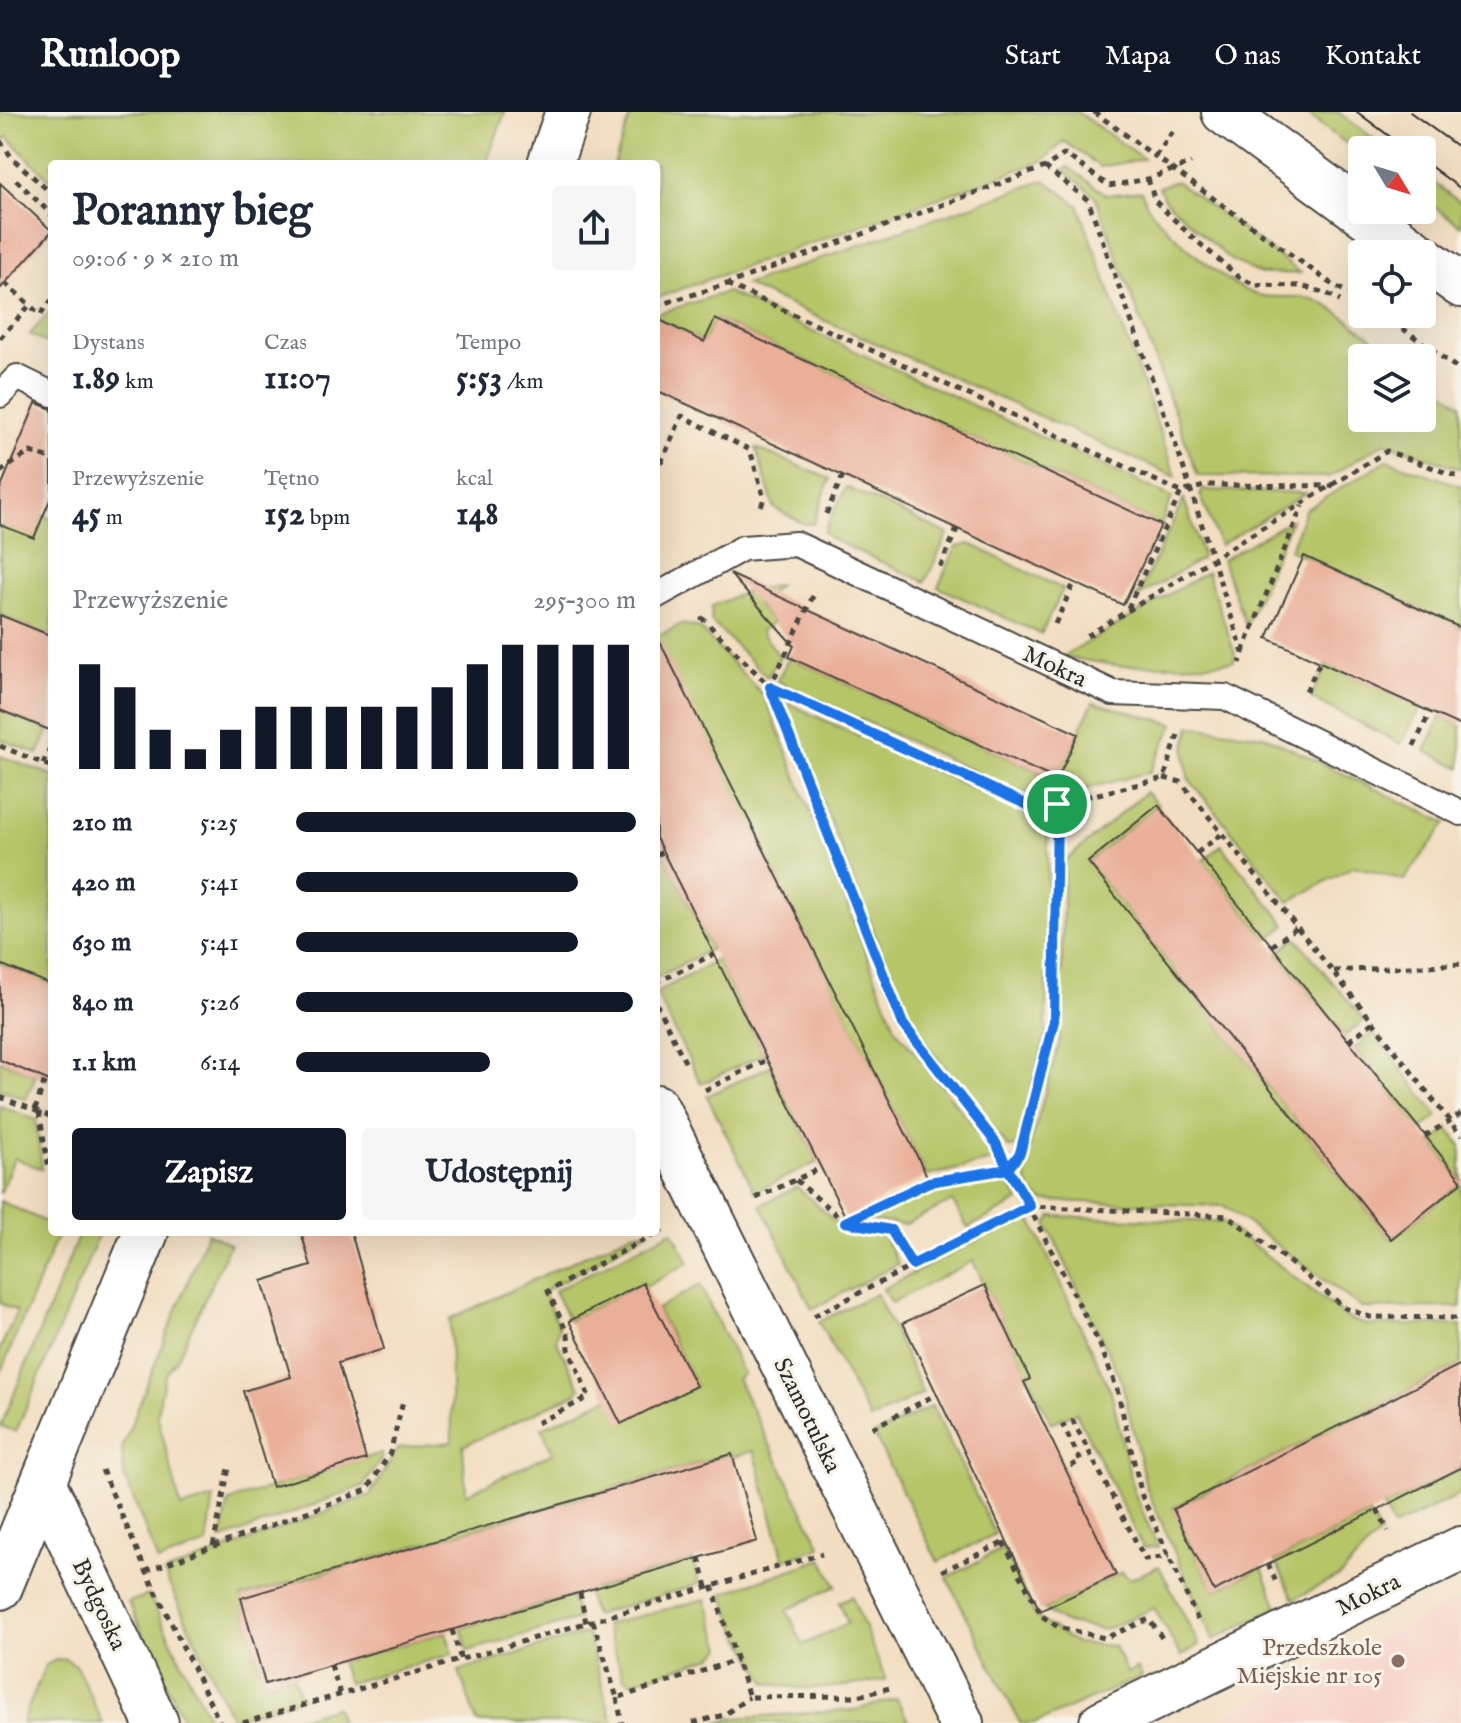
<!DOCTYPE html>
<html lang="pl">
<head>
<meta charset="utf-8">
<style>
	:root { --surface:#fff; --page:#f6f6f7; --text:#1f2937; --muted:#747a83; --accent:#111827 }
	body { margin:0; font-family:"IM FELL English",serif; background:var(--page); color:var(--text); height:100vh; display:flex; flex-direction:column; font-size:30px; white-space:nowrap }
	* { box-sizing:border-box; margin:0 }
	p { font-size:26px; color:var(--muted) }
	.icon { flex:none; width:44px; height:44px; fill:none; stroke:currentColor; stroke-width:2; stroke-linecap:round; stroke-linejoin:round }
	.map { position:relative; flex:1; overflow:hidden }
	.sheet { position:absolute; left:48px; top:48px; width:612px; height:1076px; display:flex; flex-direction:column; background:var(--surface); border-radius:8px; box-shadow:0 8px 32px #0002 }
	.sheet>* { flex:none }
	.needle { width:52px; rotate:128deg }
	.controls { position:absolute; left:1348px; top:24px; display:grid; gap:16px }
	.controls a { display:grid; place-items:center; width:88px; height:88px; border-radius:8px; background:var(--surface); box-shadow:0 8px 32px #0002; font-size:40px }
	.pin { position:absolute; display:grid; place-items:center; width:68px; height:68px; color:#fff; margin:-34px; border:4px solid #fff; border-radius:50%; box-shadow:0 2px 8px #0007 }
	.round { display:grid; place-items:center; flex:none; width:84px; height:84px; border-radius:8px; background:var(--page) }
	.head { display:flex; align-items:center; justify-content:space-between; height:136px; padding:0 24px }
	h1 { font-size:44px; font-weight:700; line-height:60px }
	.stats { display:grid; grid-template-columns:repeat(3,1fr); gap:12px; height:136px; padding:8px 24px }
	.stats div { display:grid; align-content:center }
	.stats b { font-size:34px; font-weight:700 }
	.stats small { font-size:22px; font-weight:400 }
	.stats p { font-size:22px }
	.chart { height:224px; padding:16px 24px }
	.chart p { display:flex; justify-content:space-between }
	.chart svg { width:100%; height:144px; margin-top:8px; stroke:var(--accent); stroke-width:6 }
	.button { display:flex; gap:16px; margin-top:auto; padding:16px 24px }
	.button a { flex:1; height:92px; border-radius:8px; background:var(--accent); color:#fff; font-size:32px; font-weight:700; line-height:92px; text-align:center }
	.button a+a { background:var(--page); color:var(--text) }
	ul { padding:0 24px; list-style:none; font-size:26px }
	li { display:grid; grid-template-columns:128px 96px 1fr; align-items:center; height:60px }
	li i { height:20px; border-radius:10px; background:var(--accent) }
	header { display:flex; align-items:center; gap:48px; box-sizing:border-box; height:112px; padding:0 40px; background:var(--accent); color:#fff }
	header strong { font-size:38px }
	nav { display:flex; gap:44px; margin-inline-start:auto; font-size:28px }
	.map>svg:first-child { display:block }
	.built { fill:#f7d0c9 }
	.green { fill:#b5c568; stroke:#70784a; stroke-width:2 }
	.building { fill:#eaaf98 }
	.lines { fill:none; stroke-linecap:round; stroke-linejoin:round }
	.service-casing { stroke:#494641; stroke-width:28 }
	.minor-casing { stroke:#494641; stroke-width:48 }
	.primary-casing { stroke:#494641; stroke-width:48 }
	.path { stroke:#494641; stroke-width:5; stroke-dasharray:6 6; stroke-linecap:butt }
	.service { stroke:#fff; stroke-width:24 }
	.minor { stroke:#fff; stroke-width:44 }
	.primary { stroke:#fff; stroke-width:44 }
	.tram { stroke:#2b2b2b; stroke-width:2 }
	.route-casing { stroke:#fff; stroke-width:16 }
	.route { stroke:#1a73e8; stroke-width:10 }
	.education-dot { fill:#8d6e63; stroke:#f7f3e8; stroke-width:3 }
	.labels { text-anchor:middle; stroke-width:6; stroke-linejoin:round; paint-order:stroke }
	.street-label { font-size:24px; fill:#2b2b2b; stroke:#f7f3e8 }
	.education-label { font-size:24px; fill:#785e54; stroke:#f7f3e8; text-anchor:end }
</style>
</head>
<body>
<header>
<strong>Runloop</strong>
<nav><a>Start</a><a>Mapa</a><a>O nas</a><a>Kontakt</a></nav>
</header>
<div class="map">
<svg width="1461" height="1611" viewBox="0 0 1461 1611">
	<rect width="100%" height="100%" fill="#f7f3e8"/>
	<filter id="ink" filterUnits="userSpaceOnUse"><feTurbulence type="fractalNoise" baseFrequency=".0125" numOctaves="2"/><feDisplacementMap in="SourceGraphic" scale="16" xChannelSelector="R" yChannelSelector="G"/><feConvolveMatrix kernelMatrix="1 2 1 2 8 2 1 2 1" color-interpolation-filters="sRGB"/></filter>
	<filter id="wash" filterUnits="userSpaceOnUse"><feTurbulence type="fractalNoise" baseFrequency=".006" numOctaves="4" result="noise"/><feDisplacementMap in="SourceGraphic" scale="32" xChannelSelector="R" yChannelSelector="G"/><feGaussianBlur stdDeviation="1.8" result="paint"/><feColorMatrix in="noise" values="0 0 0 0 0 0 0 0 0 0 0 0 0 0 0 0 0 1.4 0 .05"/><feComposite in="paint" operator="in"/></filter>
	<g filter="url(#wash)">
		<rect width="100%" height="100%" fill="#f2ddc0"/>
		<!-- built -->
		<path class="built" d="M 1461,1487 L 1461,1611 L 1211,1611 Z"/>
		<!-- green -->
		<path class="green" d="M 0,0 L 505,0 L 486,52 L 52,52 L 52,70 L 7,25 L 0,31 Z
			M 632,0 L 1077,0 L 1144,47 L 1100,55 L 1064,29 L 1043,49 L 656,186 L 656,52 L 614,52 Z
			M 1304,0 L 1338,0 L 1389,38 L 1362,38 L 1362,43 Z
			M 1068,55 L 1107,83 L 1141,79 C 1144,84 1145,91 1149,96 C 1168,121 1228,175 1258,183 C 1280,188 1303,180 1324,192 C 1350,206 1374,228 1398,246 L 1362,246 L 1362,306 L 1422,306 L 1422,263 L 1461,292 L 1461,357 L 1385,330 L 1329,365 L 1198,364 L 1095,84 L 1064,58 Z
			M 1422,62 L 1461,91 L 1461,114 L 1422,86 Z
			M 1045,68 L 1079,94 L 1176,365 L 745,173 Z
			M 1176,69 L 1301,161 L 1260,162 L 1229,147 L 1164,87 L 1159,75 Z
			M 727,180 L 1172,385 L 1161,413 L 715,207 L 704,230 L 656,207 L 656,202 Z
			M 52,197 L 52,234 L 30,222 Z
			M 756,336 L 830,367 L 813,412 L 804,412 L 774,396 Z
			M 1387,348 L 1461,374 L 1461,516 L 1290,438 L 1305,398 Z
			M 846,375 L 948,422 L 925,470 L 831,427 L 824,420 Z
			M 1204,378 L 1306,381 L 1220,433 L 1200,382 Z
			M 1184,387 L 1202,442 L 1201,447 L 1137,485 Z
			M 43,403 L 52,407 L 52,524 L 0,503 L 0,413 Z
			M 1291,408 L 1246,514 L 1222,448 Z
			M 970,432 L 1063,477 L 1041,522 L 938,475 L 956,435 Z
			M 1207,460 L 1235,542 L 1234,549 L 1207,552 L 1121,554 L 1063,545 Z
			M 779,473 L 757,493 L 773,510 L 761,519 L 780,545 L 767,565 L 711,509 L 712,494 L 751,478 Z
			M 682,512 L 699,516 L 765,585 L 896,917 L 975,1016 L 996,1048 L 927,1064 L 656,525 Z
			M 789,545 L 1056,668 L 1093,590 L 1174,612 L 1150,660 L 1039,689 L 777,569 Z
			M 1326,553 L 1421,595 L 1401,632 L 1311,586 Z
			M 783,589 L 1048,711 L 1046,920 L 1018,1030 L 1014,1036 L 1008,1035 L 910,911 Z
			M 0,598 L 49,618 L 38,642 L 0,627 Z
			M 1441,605 L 1461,614 L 1461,656 L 1425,639 Z
			M 1191,614 L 1265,624 L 1446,711 L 1404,768 L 1354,754 L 1289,790 L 1188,666 L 1185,636 Z
			M 0,644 L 52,663 L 52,873 L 0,852 Z
			M 1146,680 L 1158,693 L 1088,750 L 1391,1127 L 1461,1071 L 1461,1195 L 1362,1196 L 1224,1094 L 1042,1089 L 1029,1078 L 1024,1055 L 1060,928 L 1064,750 Z
			M 1221,733 L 1286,813 L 1267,828 L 1203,749 Z
			M 665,743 L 711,837 L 656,866 L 656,748 Z
			M 1296,826 L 1364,908 L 1345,924 L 1278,841 Z
			M 717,848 L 764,942 L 701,972 L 656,881 Z
			M 1373,920 L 1438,1004 L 1420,1018 L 1355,936 Z
			M 0,949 L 36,963 L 26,987 L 0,977 Z
			M 770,954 L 818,1050 L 755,1080 L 707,984 Z
			M 0,994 L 36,1008 L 42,1057 L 14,1046 L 0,1082 Z
			M 1448,1017 L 1461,1033 L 1461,1068 L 1431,1031 Z
			M 997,1066 L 1008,1069 L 1019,1089 L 968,1116 L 952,1089 L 905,1113 L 865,1108 L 930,1077 Z
			M 797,1075 L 840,1114 L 884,1124 L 898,1152 L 812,1197 L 761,1093 Z
			M 0,1089 L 52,1113 L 52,1120 L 59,1120 L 0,1262 L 0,1237 L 17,1199 L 0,1191 Z
			M 1024,1104 L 1032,1110 L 1111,1280 L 1134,1380 L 1158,1435 L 1143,1436 L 1076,1300 L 1051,1311 L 973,1149 L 891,1191 L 883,1177 Z
			M 1052,1104 L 1223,1110 L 1349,1207 L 1366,1213 L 1461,1213 L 1461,1252 L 1173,1396 L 1214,1479 L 1262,1456 L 1278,1495 L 1213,1528 L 1146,1375 L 1122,1270 L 1047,1112 Z
			M 672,1119 L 689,1150 L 645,1175 L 643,1171 L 569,1209 L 554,1179 Z
			M 80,1120 L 100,1120 L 16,1320 L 1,1314 Z
			M 635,1120 L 647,1120 L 543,1180 L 559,1215 L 556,1228 L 580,1276 L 577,1281 L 463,1334 L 466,1382 L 553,1341 L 542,1316 L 608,1286 L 696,1274 L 657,1197 L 700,1173 L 743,1262 L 737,1267 L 821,1435 L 784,1448 L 754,1339 L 733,1345 L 731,1342 L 241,1485 L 265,1572 L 293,1564 L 302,1586 L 232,1607 L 164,1461 L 370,1383 L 398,1336 L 452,1330 L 450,1207 Z
			M 207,1121 L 230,1132 L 179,1243 L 165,1264 L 157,1302 L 181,1396 L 214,1386 L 207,1432 L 158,1450 L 124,1363 L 122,1336 Z
			M 876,1181 L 923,1281 L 870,1308 L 819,1210 Z
			M 932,1294 L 995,1422 L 938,1450 L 874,1323 Z
			M 381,1341 L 382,1346 L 363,1374 L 221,1428 L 229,1389 Z
			M 1461,1356 L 1461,1382 L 1393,1415 L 1383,1395 Z
			M 1369,1402 L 1380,1421 L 1340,1464 L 1294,1487 L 1275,1449 Z
			M 1003,1436 L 1036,1505 L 1076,1531 L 1114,1534 L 1127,1561 L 1137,1556 L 1142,1564 L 1036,1611 L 1020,1611 L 947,1466 Z
			M 822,1447 L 836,1474 L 787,1498 L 803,1533 L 848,1511 L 839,1490 L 852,1484 L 886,1568 C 848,1574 802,1582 766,1570 L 737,1518 L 723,1481 Z
			M 693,1448 L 699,1472 L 594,1503 L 586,1479 Z
			M 1159,1454 L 1199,1533 L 1181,1544 L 1154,1496 L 1104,1518 L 1062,1510 L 1044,1497 L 1122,1460 L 1130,1467 Z
			M 149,1483 L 211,1611 L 185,1611 L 128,1490 Z
			M 571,1484 L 578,1507 L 468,1539 L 461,1516 Z
			M 706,1487 L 722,1536 L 712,1545 L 632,1570 L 624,1566 L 605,1513 Z
			M 446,1520 L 453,1542 L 348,1571 L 340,1550 Z
			M 587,1521 L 613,1611 L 477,1611 L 459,1559 Z
			M 65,1547 L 76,1553 L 103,1611 L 22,1611 L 45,1554 L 55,1548 Z
			M 897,1587 L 909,1611 L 715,1611 L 733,1606 L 855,1598 Z
			M 336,1595 L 341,1611 L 281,1611 L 335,1595 Z"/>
		<g id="blocks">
			<!-- building -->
			<path class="building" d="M 0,71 L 52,119 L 0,177 Z
				M 656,206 L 704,230 L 715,207 L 1161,413 L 1123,493 L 656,278 Z
				M 36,291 L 52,297 L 52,383 L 34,426 L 0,413 L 0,377 Z
				M 1304,444 L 1461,516 L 1461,614 L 1267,526 Z
				M 730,462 L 1078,622 L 1057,668 L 789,545 L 794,534 Z
				M 0,503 L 52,524 L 52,619 L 0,598 Z
				M 656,522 L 927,1064 L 846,1106 L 656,726 Z
				M 1158,693 L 1461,1068 L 1461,1071 L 1391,1127 L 1088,750 Z
				M 0,852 L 52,873 L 52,970 L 0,948 Z
				M 301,1120 L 351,1120 L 384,1237 L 338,1251 L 366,1347 L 272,1375 L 243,1279 L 291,1265 L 262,1169 L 311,1154 Z
				M 643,1171 L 696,1274 L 621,1312 L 569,1209 Z
				M 985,1173 L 1030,1267 L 1024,1270 L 1116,1463 L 1040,1499 L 903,1211 Z
				M 1461,1252 L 1461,1356 L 1214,1479 L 1173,1397 Z
				M 732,1342 L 757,1429 L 265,1572 L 241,1486 Z"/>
		</g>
	</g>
	<g filter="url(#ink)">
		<use href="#blocks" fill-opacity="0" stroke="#494641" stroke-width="2"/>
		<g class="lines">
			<!-- service casing -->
			<g class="service-casing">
				<path id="service" d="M 0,283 L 17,265 L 52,282
					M 656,484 L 743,436 L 796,432 L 1113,581 L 1225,585 L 1461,701"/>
			</g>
			<!-- minor casing -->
			<g class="minor-casing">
				<path id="minor" d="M 550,52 L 568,0
					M 656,995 L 961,1611
					M 44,1372 L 156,1611
					M 0,1475 L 146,1120
					M 1102,1611 L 1461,1437"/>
			</g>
			<!-- primary casing -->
			<g class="primary-casing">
				<path id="primary" d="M 1224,0 L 1418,142
					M 1422,145 L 1461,173"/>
			</g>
			<!-- path -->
			<path class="path" d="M 1094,0 L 1333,173 L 1362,188
				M 0,29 L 13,47 L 52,82
				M 1155,44 L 1176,15
				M 1045,55 L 1088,88 L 1180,345 L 1243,541 L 1240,551
				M 1148,67 L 1155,89 L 1191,124 L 1239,165 L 1255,173 L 1300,174 L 1326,181 L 1340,189
				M 16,68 L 52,103
				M 5,171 L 30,193
				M 727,172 L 1181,380 L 1208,373 L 1333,374
				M 656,194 L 727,172 L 1045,55 L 1065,42 L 1109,74 L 1148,67 L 1191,51
				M 1383,202 L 1461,259
				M 0,226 L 30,193 L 40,203 L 52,189
				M 0,360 L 30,340 L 47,345 L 52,343
				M 656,362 L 682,304 L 750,338 L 764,386 L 761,395
				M 826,402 L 843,364
				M 940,455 L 957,417
				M 813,484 L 770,575 L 903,912 L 996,1031 L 1100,1233 L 1117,1277 L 1142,1384 L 1199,1511
				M 1128,496 L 1181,380
				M 701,505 L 770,575 L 1043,700 L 1057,692 L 1164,666 L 1178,623
				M 1055,512 L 1074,471
				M 1087,524 L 1387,339 L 1461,366
				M 1243,540 L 1302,394
				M 1306,579 L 1320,550
				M 0,634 L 52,655
				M 1414,634 L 1430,600
				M 43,652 L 52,631
				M 1164,666 L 1181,670 L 1373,910 L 1461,1024
				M 1197,741 L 1223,721
				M 656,743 L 663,740
				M 1272,834 L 1297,815
				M 1334,859 L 1461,852
				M 656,871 L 714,842
				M 656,891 L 687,954
				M 1349,929 L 1373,910
				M 705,978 L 767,948
				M 0,985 L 52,1005
				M 35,998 L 45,967
				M 39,1000 L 49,1057 L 52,1059
				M 1425,1024 L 1461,1002
				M 796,1068 L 845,1110 L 929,1070 L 1008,1057 L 1020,1041 L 1054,909 L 1057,693
				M 756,1086 L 821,1056
				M 846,1110 L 891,1118 L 912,1153
				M 814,1204 L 1030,1094 L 1228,1104 L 1301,1159 L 1345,1196 L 1370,1205 L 1461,1206
				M 537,1311 L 589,1285 L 569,1237 L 568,1223 L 548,1179 L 663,1118
				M 872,1316 L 937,1282
				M 1071,1354 L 1081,1349 L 1063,1314 L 1073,1309 L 1145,1447 L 1169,1444
				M 102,1358 L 146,1459 L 220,1611
				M 1377,1397 L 1388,1419
				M 1003,1430 L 1042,1504 L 1058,1515 L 1105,1526 L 1149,1507 L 1162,1526
				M 213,1434 L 229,1356
				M 699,1446 L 707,1475
				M 1268,1452 L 1276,1470
				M 146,1459 L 367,1378 L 390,1341 L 403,1289
				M 942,1459 L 1007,1429
				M 712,1474 L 749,1585 L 858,1584 L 890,1576
				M 580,1481 L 586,1511
				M 593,1509 L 617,1586 L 737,1548
				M 452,1518 L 461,1548
				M 331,1553 L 340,1582
				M 617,1586 L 622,1611
				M 243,1611 L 822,1442
				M 693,1611 L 724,1603 L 749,1585"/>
			<!-- service -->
			<use href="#service" class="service"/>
			<!-- minor -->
			<use href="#minor" class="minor"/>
			<!-- primary -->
			<use href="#primary" class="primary"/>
			<!-- tram -->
			<path class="tram" d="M 1357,0 L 1408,38
				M 1410,0 L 1461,37
				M 1422,48 L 1461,77"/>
		</g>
	</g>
	<g class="lines" filter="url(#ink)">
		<!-- route casing -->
		<g class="route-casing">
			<path id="route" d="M 1057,692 L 1054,909 L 1020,1041 L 1008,1057 L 1030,1094 L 912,1153 L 891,1118 L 845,1110 L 929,1070 L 1008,1057 L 996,1031 L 903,912 L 770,575 L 1043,700 L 1057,692"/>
		</g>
		<!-- route -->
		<use href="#route" class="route"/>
	</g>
	<!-- markers -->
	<circle class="education-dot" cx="1398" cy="1549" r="8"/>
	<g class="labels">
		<!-- street labels -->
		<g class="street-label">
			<text transform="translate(1055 554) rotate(25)" y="8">Mokra</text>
			<text transform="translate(808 1303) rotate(64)" y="8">Szamotulska</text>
			<text transform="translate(1368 1482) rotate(-26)" y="8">Mokra</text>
			<text transform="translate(100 1492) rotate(65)" y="8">Bydgoska</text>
		</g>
		<!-- education labels -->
		<g class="education-label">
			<text x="1382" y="1543">Przedszkole<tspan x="1382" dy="28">Miejskie nr 105</tspan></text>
		</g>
	</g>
</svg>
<div class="controls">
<a><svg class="needle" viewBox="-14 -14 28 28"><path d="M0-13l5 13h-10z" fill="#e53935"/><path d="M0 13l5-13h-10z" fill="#747a83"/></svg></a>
<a><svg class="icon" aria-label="locate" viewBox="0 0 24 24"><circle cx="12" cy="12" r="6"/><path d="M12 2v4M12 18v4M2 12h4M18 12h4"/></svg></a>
<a><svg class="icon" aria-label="layers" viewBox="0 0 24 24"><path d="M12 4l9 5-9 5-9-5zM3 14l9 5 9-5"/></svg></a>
</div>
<div class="pin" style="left:1057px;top:692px;background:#1e9e55"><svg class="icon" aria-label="arrive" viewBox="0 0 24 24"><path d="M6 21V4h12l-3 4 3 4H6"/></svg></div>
<section class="sheet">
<div class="head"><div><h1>Poranny bieg</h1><p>09:06 · 9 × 210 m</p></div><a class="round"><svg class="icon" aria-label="share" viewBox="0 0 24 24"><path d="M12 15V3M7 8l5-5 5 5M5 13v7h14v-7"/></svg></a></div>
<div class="stats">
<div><p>Dystans</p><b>1.89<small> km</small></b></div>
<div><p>Czas</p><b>11:07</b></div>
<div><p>Tempo</p><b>5:53<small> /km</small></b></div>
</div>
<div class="stats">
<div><p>Przewyższenie</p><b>45<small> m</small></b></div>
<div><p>Tętno</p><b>152<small> bpm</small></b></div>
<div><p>kcal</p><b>148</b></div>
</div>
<div class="chart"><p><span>Przewyższenie</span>295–300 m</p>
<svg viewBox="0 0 160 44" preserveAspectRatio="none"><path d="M5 44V12M15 44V19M25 44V32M35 44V38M45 44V32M55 44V25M65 44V25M75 44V25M85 44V25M95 44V25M105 44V19M115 44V12M125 44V6M135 44V6M145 44V6M155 44V6"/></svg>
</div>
<ul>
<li><b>210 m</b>5:25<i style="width:100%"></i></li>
<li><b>420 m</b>5:41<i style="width:83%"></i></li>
<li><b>630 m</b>5:41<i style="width:83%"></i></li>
<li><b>840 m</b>5:26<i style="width:99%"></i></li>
<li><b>1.1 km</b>6:14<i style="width:57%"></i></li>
</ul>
<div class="button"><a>Zapisz</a><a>Udostępnij</a></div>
</section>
</div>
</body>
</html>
